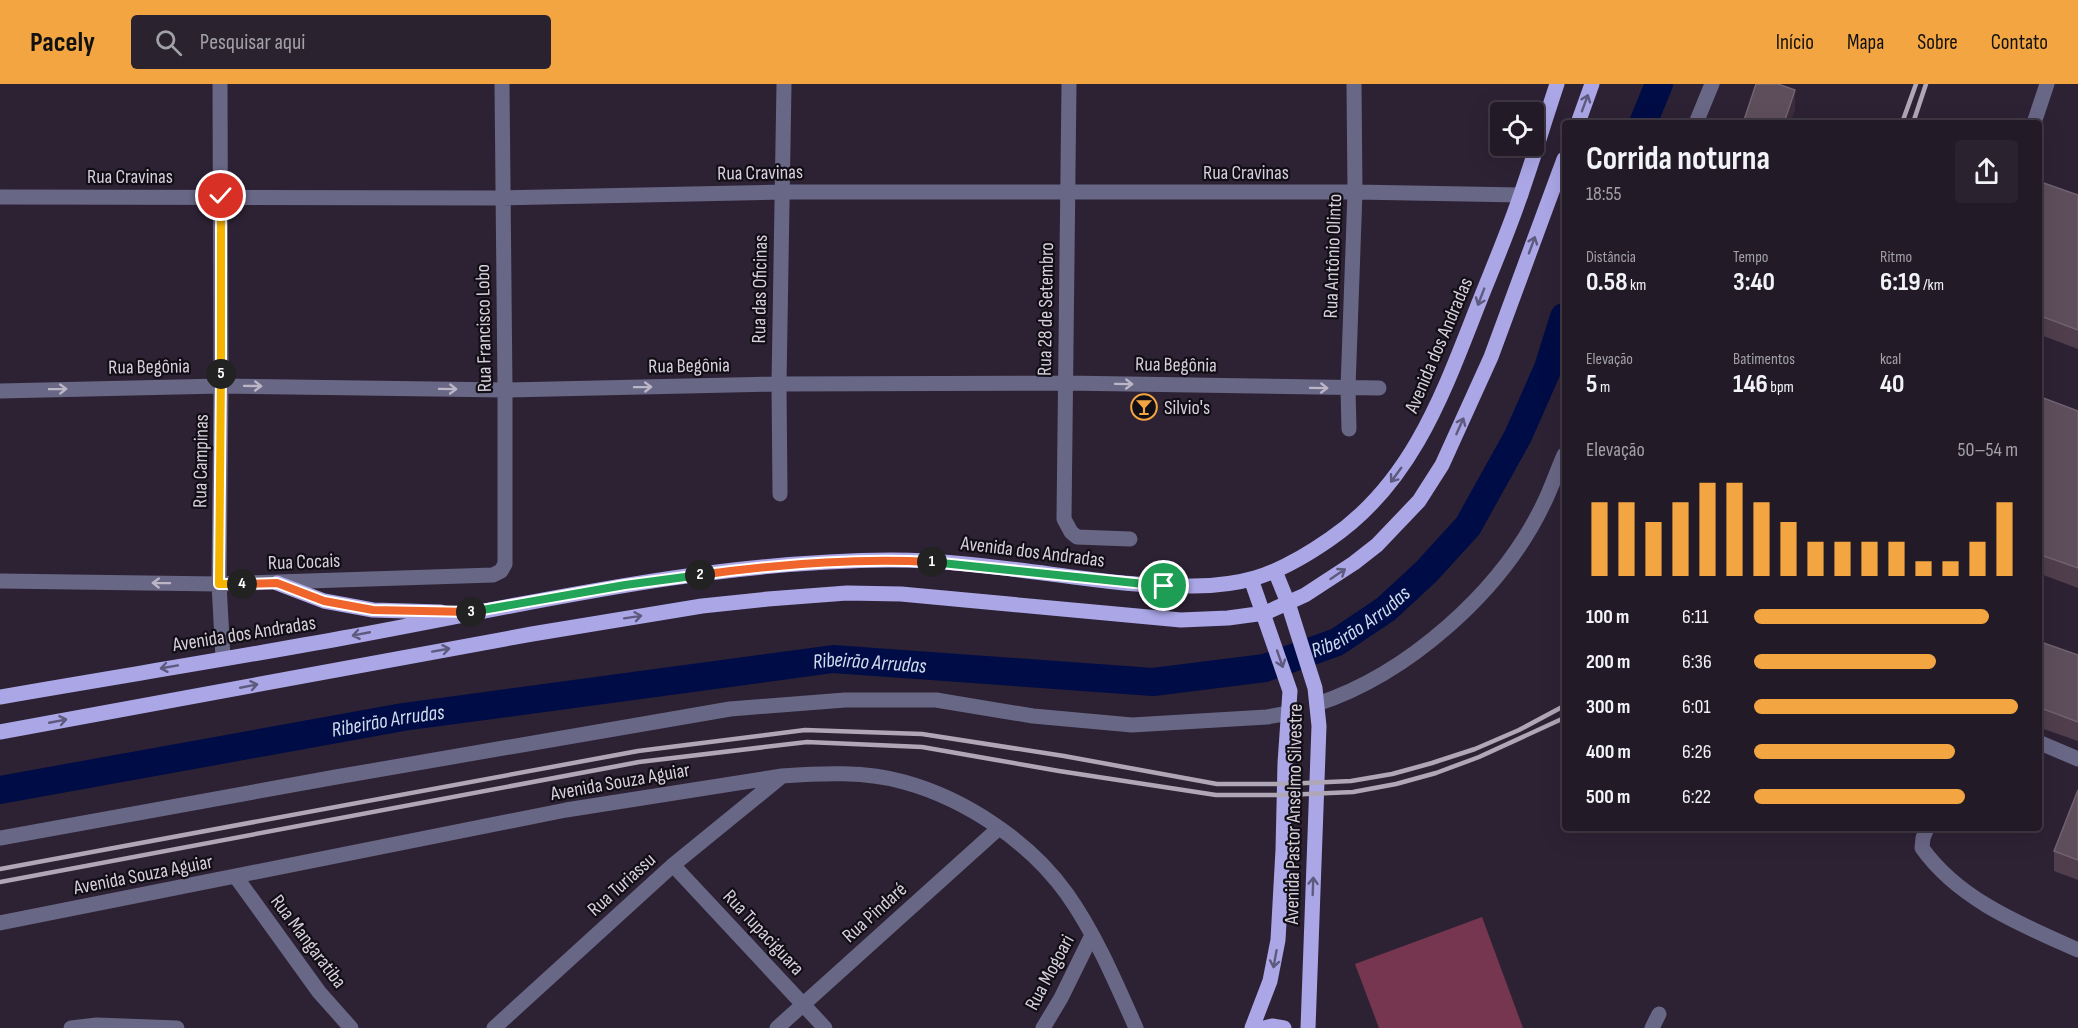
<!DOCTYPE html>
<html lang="pt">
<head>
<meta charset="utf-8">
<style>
	:root { --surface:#221a27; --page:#2a232f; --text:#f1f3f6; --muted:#a2a1a7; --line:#3f3844; --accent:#f2a541 }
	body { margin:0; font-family:"Sofia Sans Condensed",sans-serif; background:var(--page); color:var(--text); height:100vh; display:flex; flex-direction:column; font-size:22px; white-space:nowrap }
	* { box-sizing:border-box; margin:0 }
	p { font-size:20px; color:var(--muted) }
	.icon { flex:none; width:33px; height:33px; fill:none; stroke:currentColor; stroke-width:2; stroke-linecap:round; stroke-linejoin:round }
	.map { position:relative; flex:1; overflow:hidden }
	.panel { position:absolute; left:1562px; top:36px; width:480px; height:711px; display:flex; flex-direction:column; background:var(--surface); border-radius:6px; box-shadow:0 6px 24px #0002,0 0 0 2px var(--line) }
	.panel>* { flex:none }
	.buttons { position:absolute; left:1490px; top:18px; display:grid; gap:12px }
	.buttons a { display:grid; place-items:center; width:54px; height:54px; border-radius:6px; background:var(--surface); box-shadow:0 6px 24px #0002,0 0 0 2px var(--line); font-size:30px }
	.pin { position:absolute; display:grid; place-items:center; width:51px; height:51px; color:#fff; margin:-26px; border:3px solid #fff; border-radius:50%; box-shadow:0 2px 6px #0007 }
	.km { position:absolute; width:30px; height:30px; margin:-15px; border-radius:50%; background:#222; color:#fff; font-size:16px; line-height:30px; text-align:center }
	.round { display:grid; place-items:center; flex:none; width:63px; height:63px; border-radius:6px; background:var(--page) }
	.head { display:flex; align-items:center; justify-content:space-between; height:102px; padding:0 24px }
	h1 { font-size:33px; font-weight:700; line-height:45px }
	.stats { display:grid; grid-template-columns:repeat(3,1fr); gap:9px; height:102px; padding:6px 24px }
	.stats div { display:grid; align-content:center }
	.stats b { font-size:26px; font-weight:700 }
	.stats small { font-size:16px; font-weight:400 }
	.stats p { font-size:16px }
	.chart { height:168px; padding:12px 24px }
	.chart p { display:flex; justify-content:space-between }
	.chart svg { width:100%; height:108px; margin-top:6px; stroke:var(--accent); stroke-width:6 }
	ul { padding:0 24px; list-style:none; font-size:20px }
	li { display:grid; grid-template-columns:96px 72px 1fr; align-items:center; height:45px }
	li i { height:15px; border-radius:8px; background:var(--accent) }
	header { display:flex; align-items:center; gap:36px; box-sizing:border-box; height:84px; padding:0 30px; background:var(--accent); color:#111 }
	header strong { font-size:28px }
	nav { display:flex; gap:33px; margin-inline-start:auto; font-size:21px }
	.search { width:420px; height:54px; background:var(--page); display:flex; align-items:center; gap:15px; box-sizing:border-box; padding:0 21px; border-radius:6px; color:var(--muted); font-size:22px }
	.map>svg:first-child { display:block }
	.green { fill:#77364f }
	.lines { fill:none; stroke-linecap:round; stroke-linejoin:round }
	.river { stroke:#000c45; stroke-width:28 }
	.minor { stroke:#696786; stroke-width:15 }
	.major { stroke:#aba7e7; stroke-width:15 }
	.rail { stroke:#afa7b5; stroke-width:4.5 }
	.wall { fill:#503e4d }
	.shaded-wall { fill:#3c2c3c }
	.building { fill:#5e4e5c; stroke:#716270; stroke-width:1.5 }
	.oneway { stroke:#5e5a7e }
	.oneway2 { stroke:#bbb5c6 }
	.split-1-casing { stroke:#fff; stroke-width:12 }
	.split-2-casing { stroke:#fff; stroke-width:12 }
	.split-3-casing { stroke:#fff; stroke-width:12 }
	.split-4-casing { stroke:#fff; stroke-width:12 }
	.split-5-casing { stroke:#fff; stroke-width:12 }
	.split-6-casing { stroke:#fff; stroke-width:12 }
	.split-1 { stroke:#22a559; stroke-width:8 }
	.split-2 { stroke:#f0652b; stroke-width:8 }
	.split-3 { stroke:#22a559; stroke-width:8 }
	.split-4 { stroke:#f0652b; stroke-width:8 }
	.split-5 { stroke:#f5b400; stroke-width:8 }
	.split-6 { stroke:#f5b400; stroke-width:8 }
	.labels { text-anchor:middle; stroke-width:4.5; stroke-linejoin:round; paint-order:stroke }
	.street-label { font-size:20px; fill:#d6cfdc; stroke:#120e16 }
	.poi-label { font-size:20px; fill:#d6cfdc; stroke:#120e16; text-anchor:start }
	.water-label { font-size:21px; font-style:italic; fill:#d1dbed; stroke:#120e16 }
</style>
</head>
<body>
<header>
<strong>Pacely</strong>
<div class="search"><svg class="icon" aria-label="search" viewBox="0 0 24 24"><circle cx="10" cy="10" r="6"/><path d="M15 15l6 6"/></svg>Pesquisar aqui</div>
<nav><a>Início</a><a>Mapa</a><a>Sobre</a><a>Contato</a></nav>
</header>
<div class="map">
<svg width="2078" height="944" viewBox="0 0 2078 944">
	<rect width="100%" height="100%" fill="#2d2234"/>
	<!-- green -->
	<path class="green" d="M 1482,833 L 1523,944 L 1379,944 L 1355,880 Z"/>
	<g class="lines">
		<!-- river -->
		<g class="river">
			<path d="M 1643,39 L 1659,0"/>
			<path id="s1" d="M 0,706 L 403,633 L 833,575 L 1153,598 L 1265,584 L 1337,558 L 1386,525 L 1426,488 L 1468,442 L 1518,352 L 1548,284 L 1564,233"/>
		</g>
		<!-- minor -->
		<path class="minor" d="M 220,0 L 221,302 L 219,500 L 223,574
			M 1069,0 L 1064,435 L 1071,448 L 1077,453 L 1130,455
			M 1696,39 L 1712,0
			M 2034,39 L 2047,0
			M 0,113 L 502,114 L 782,108 L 1355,108 L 1521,111
			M 0,307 L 221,302 L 505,306 L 779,300 L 1065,299 L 1379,304
			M 1349,345 L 1348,304 L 1355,108 L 1354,0
			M 780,410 L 779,300 L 784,0
			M 0,497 L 219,500 L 493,491 L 501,487 L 505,480 L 505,306 L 502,0
			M 1317,620 C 1408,590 1501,508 1543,421 C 1551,405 1557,387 1564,371
			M 2038,658 L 2078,675
			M 1927,744 L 1923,754 L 1922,764 C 1959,816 2022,841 2078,866
			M 0,754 L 336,693 L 730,625 L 845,616 L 936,616 L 1033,632 L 1132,641 L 1267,633 L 1289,629
			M 673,781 L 825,944
			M 236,793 L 319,908 L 351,944
			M 0,839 L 566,726 L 782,692 C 822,689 866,687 904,698 C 966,715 1030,758 1067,810 C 1096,851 1116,899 1136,944
			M 71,944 L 97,941 L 177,944
			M 494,944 L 673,781 L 781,693
			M 777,944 L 999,744
			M 1043,944 L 1061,914 L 1092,851
			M 1652,944 L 1659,930"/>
		<!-- major -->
		<path class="major" d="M 1578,39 L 1592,0
			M 1275,487 L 1288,519 L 1315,604 L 1319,642 L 1308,944
			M 1251,495 L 1290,607 L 1285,679 L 1283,766 L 1278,856 L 1270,897 L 1252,944
			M 277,499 L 324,517 L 373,526 L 441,528
			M 0,613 C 114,593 229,575 343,554 C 524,521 705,477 891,476 C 968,476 1047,491 1124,499 C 1167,502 1214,506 1255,494 C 1282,486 1307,471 1330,455 C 1412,399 1443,310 1478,221 C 1493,183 1509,146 1522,107 C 1534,72 1545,36 1557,0
			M 0,648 L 532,550 L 702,522 L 768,515 L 847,509 L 901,510 L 1181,536 L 1228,534 L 1265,529 L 1305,511 L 1354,479 L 1377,461 L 1419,417 L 1442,381 L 1491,273 L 1564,75
			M 1264,944 L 1272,942 L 1284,944"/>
		<!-- rail -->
		<path class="rail" d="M 1902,39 L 1916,0
			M 1913,39 L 1926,0
			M 0,785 L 638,667 L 805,646 L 922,650 L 1064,672 L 1217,700 L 1284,700 L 1351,697 L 1392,690 L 1432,679 L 1475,665 L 1519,646 L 1564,622
			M 0,798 L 639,678 L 807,658 L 922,663 L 1059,687 L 1216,711 L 1285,711 L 1353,708 L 1396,700 L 1436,689 L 1479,673 L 1564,634"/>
	</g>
	<!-- wall -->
	<path class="wall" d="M 2038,97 L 2078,111 L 2078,265 L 2038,250 Z
		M 2038,312 L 2078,327 L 2078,504 L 2038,489 Z
		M 2038,557 L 2078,571 L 2078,657 L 2038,643 Z
		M 2078,706 L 2078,796 L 2054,787 L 2054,767 Z"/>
	<!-- shaded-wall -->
	<path class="shaded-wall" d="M 1795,6 L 1795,26 L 1790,39 L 1784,39 Z"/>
	<!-- building -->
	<path class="building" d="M 1756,0 L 1778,0 L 1795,6 L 1784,39 L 1743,39 Z
		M 2038,97 L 2078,111 L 2078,246 L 2038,231 Z
		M 2038,312 L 2078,327 L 2078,484 L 2038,470 Z
		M 2038,557 L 2078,571 L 2078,638 L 2038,623 Z
		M 2078,706 L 2078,776 L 2054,767 Z"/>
	<!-- one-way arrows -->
	<defs><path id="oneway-shaft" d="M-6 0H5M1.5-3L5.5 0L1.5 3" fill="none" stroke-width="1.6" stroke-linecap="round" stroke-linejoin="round" transform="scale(1.5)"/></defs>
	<g class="oneway">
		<use href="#oneway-shaft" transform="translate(1585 19) rotate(-70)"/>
		<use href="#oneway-shaft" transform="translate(1532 161) rotate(-70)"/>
		<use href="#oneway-shaft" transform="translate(1481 213) rotate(111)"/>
		<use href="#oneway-shaft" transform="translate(1460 342) rotate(-66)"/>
		<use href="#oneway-shaft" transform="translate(1396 391) rotate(126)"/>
		<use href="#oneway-shaft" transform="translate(1338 490) rotate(-34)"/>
		<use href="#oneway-shaft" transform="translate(633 533) rotate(-9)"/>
		<use href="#oneway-shaft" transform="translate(361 550) rotate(169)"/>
		<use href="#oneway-shaft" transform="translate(441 566) rotate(-10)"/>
		<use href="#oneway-shaft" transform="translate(1280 575) rotate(71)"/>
		<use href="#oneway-shaft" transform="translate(169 583) rotate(170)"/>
		<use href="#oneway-shaft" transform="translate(249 602) rotate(-11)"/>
		<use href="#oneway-shaft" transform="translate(58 637) rotate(-11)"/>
		<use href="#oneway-shaft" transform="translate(1313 802) rotate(-88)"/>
		<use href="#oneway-shaft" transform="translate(1275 875) rotate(100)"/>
	</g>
	<g class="oneway2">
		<use href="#oneway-shaft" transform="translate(1124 300) rotate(1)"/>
		<use href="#oneway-shaft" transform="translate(253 302) rotate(1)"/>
		<use href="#oneway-shaft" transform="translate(643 303) rotate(-1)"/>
		<use href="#oneway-shaft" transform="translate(1319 304) rotate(1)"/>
		<use href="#oneway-shaft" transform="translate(58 305) rotate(-1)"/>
		<use href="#oneway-shaft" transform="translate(448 305) rotate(1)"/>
		<use href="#oneway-shaft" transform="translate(161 499) rotate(-179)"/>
	</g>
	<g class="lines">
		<!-- split-1 casing -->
		<g class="split-1-casing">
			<path id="split-1" d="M 932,478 L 1164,502"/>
		</g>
		<!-- split-2 casing -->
		<g class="split-2-casing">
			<path id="split-2" d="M 700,491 C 778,480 854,474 932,478"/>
		</g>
		<!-- split-3 casing -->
		<g class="split-3-casing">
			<path id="split-3" d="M 471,528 L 625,501 L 700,491"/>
		</g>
		<!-- split-4 casing -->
		<g class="split-4-casing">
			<path id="split-4" d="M 242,500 L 277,499 L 324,517 L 373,526 L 471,528"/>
		</g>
		<!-- split-5 casing -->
		<g class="split-5-casing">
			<path id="split-5" d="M 221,290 L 219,500 L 242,500"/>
		</g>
		<!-- split-6 casing -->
		<g class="split-6-casing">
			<path id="split-6" d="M 221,112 L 221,290"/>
		</g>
		<!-- split-1 -->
		<use href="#split-1" class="split-1"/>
		<!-- split-2 -->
		<use href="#split-2" class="split-2"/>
		<!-- split-3 -->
		<use href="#split-3" class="split-3"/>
		<!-- split-4 -->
		<use href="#split-4" class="split-4"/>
		<!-- split-5 -->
		<use href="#split-5" class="split-5"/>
		<!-- split-6 -->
		<use href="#split-6" class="split-6"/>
	</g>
	<!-- icons -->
	<defs>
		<g id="bar-ring" transform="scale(1.35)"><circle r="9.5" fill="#120e16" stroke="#f2a541" stroke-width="1.5"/><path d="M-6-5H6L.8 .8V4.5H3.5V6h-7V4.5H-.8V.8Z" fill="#f2a541"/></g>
	</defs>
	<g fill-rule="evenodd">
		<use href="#bar-ring" x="1144" y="323"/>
	</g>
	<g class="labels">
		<!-- street labels -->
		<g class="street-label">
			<text transform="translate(760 88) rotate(-1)" y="7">Rua Cravinas</text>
			<text x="1246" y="95">Rua Cravinas</text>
			<text x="130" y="99">Rua Cravinas</text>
			<text transform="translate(1332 172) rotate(-88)" y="7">Rua Antônio Olinto</text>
			<text transform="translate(759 205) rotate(-89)" y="7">Rua das Oficinas</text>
			<text transform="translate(1045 225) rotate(-89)" y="7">Rua 28 de Setembro</text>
			<text transform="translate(483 244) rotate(-91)" y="7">Rua Francisco Lobo</text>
			<text transform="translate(1438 261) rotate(-67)" y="7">Avenida dos Andradas</text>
			<text transform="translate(1176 280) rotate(1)" y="7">Rua Begônia</text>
			<text transform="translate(689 281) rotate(-1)" y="7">Rua Begônia</text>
			<text transform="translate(149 282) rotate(-1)" y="7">Rua Begônia</text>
			<text transform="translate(200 377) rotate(-89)" y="7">Rua Campinas</text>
			<text transform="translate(1033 467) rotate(7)" y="7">Avenida dos Andradas</text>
			<text transform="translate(304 477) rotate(-2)" y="7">Rua Cocais</text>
			<text transform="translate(244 549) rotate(-9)" y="7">Avenida dos Andradas</text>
			<text transform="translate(620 697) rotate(-10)" y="7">Avenida Souza Aguiar</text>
			<text transform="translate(1293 730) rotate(-89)" y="7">Avenida Pastor Anselmo Silvestre</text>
			<text transform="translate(143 790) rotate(-11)" y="7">Avenida Souza Aguiar</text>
			<text transform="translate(621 800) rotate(-42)" y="7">Rua Turiassu</text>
			<text transform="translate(874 828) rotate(-42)" y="7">Rua Pindaré</text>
			<text transform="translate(764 848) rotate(47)" y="7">Rua Tupaciguara</text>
			<text transform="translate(309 857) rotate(53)" y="7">Rua Mangaratiba</text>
			<text transform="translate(1049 888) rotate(-62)" y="7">Rua Mogoari</text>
		</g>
		<!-- poi labels -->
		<g class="poi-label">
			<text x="1164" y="330">Silvio's</text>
		</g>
		<!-- water labels -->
		<g class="water-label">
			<text dy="7" stroke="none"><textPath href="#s1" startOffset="1384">Ribeirão Arrudas</textPath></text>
			<text dy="7" stroke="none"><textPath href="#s1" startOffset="880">Ribeirão Arrudas</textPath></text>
			<text dy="7" stroke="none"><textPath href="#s1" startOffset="394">Ribeirão Arrudas</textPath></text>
		</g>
	</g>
</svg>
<div class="buttons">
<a><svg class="icon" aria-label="locate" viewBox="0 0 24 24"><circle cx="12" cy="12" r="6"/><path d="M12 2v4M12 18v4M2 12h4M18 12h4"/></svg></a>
</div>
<div class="pin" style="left:1164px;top:502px;background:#1e9e55"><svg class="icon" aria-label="arrive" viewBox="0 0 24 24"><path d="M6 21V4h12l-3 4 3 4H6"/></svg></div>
<div class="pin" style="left:221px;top:112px;background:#d93025"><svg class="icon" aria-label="check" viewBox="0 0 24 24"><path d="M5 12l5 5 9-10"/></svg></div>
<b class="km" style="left:932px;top:478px">1</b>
<b class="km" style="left:700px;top:491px">2</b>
<b class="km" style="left:471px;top:528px">3</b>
<b class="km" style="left:242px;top:500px">4</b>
<b class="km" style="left:221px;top:290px">5</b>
<section class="panel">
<div class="head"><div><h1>Corrida noturna</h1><p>18:55</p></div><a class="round"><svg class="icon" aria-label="share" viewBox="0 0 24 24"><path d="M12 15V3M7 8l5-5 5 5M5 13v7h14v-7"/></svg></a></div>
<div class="stats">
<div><p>Distância</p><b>0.58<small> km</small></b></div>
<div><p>Tempo</p><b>3:40</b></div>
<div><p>Ritmo</p><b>6:19<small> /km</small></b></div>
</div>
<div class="stats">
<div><p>Elevação</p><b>5<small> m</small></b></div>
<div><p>Batimentos</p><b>146<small> bpm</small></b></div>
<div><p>kcal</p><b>40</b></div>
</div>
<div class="chart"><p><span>Elevação</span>50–54 m</p>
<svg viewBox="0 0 160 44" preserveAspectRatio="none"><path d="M5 44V14M15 44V14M25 44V22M35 44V14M45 44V6M55 44V6M65 44V14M75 44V22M85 44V30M95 44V30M105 44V30M115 44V30M125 44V38M135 44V38M145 44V30M155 44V14"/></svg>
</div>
<ul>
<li><b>100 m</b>6:11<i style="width:89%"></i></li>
<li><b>200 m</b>6:36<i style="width:69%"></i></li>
<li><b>300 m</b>6:01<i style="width:100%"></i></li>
<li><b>400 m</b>6:26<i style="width:76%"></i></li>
<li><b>500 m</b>6:22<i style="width:80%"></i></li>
</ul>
</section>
</div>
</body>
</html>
